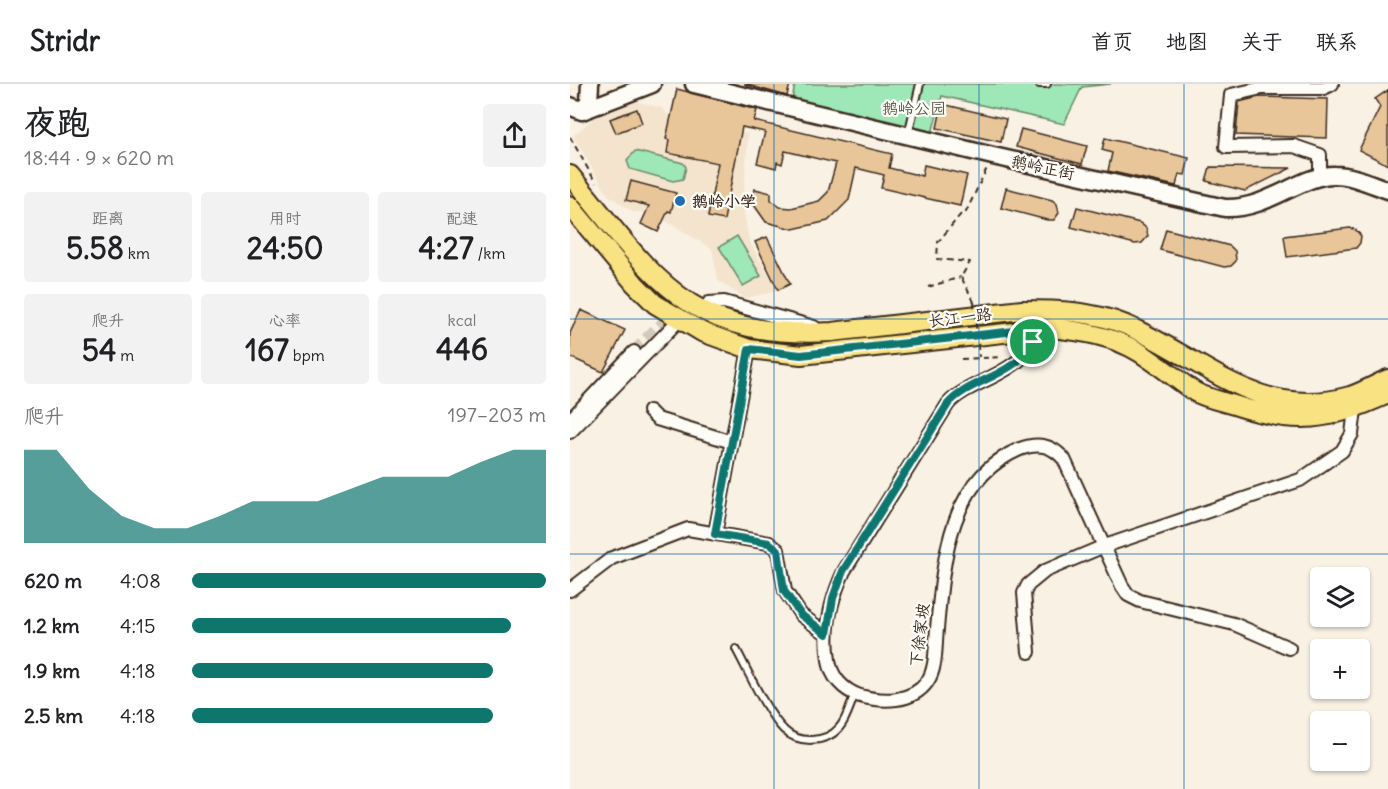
<!DOCTYPE html>
<html lang="zh">
<head>
<meta charset="utf-8">
<style>
	:root { --surface:#fff; --page:#f2f2f2; --text:#202124; --muted:#757577; --line:#e0e0e0; --accent:#0f766e }
	body { margin:0; font-family:Delius,"LXGW WenKai TC",sans-serif; background:var(--page); color:var(--text); height:100vh; display:flex; flex-direction:column; font-size:22px; white-space:nowrap }
	* { box-sizing:border-box; margin:0 }
	p { font-size:20px; color:var(--muted) }
	.icon { flex:none; width:33px; height:33px; fill:none; stroke:currentColor; stroke-width:2; stroke-linecap:round; stroke-linejoin:round }
	.map { position:relative; flex:1; overflow:hidden }
	.side { display:flex; flex-direction:column; background:var(--surface); width:570px }
	.side>* { flex:none }
	.controls { position:absolute; left:740px; top:483px; display:grid; gap:12px }
	.controls a { display:grid; place-items:center; width:60px; height:60px; border-radius:6px; background:var(--surface); box-shadow:0 2px 4px #0004; font-size:30px }
	.pin { position:absolute; display:grid; place-items:center; width:51px; height:51px; color:#fff; margin:-26px; border:3px solid #fff; border-radius:50%; box-shadow:0 2px 6px #0007 }
	.round { display:grid; place-items:center; flex:none; width:63px; height:63px; border-radius:6px; background:var(--page) }
	.overview { display:flex; align-items:center; justify-content:space-between; height:102px; padding:0 24px }
	h1 { font-size:33px; font-weight:700; line-height:45px }
	.metrics { display:grid; grid-template-columns:repeat(3,1fr); gap:9px; height:102px; padding:6px 24px }
	.metrics div { display:grid; align-content:center; border-radius:6px; background:var(--page); text-align:center }
	.metrics b { font-size:30px; font-weight:700 }
	.metrics small { font-size:16px; font-weight:400 }
	.metrics p { font-size:16px }
	.chart { height:168px; padding:12px 24px }
	.chart p { display:flex; justify-content:space-between }
	.chart svg { width:100%; height:108px; margin-top:6px; fill:var(--accent); opacity:.7 }
	ul { padding:0 24px; list-style:none; font-size:20px }
	li { display:grid; grid-template-columns:96px 72px 1fr; align-items:center; height:45px }
	li i { height:15px; border-radius:8px; background:var(--accent) }
	header { display:flex; align-items:center; gap:36px; box-sizing:border-box; height:84px; padding:0 30px; background:var(--surface); border-bottom:2px solid var(--line) }
	header strong { font-size:28px }
	nav { display:flex; gap:33px; margin-inline-start:auto; font-size:21px }
	main { display:flex; flex:1; min-height:0 }
	.map>svg:first-child { display:block }
	.built { fill:#f4e4ce }
	.green { fill:#9ee7b6; stroke:#6c886a; stroke-width:1.5 }
	.building { fill:#e8c69a; stroke:#3b2a1e; stroke-width:1.5 }
	.lines { fill:none; stroke-linecap:round; stroke-linejoin:round }
	.street-tunnel { stroke:#d3c9bc; stroke-width:12; stroke-dasharray:12 6; stroke-linecap:butt }
	.lane-casing { stroke:#3b2a1e; stroke-width:10 }
	.street-casing { stroke:#3b2a1e; stroke-width:16 }
	.secondary-casing { stroke:#3b2a1e; stroke-width:21 }
	.primary-casing { stroke:#3b2a1e; stroke-width:22 }
	.path { stroke:#3b2a1e; stroke-width:2; stroke-dasharray:6 4.5; stroke-linecap:butt }
	.lane { stroke:#fdfcf7; stroke-width:6 }
	.street { stroke:#fdfcf7; stroke-width:12 }
	.secondary { stroke:#fdfcf7; stroke-width:16 }
	.primary { stroke:#f8e281; stroke-width:18 }
	.path-bridge { stroke:#3b2a1e; stroke-width:2; stroke-dasharray:6 4.5; stroke-linecap:butt }
	.route-casing { stroke:#fff; stroke-width:12 }
	.route { stroke:#0f766e; stroke-width:8 }
	.grid { fill:none; stroke:#1f6fb2; stroke-width:1.5; stroke-opacity:0.55 }
	.poi-dot { fill:#1f6fb2; stroke:#fdfcf7; stroke-width:2 }
	.labels { text-anchor:middle; stroke-width:4.5; stroke-linejoin:round; paint-order:stroke }
	.park-label { font-size:16px; fill:#545944; stroke:#fdfcf7 }
	.street-label { font-size:16px; fill:#3b2a1e; stroke:#fdfcf7 }
	.poi-label { font-size:16px; font-weight:bold; fill:#3b2a1e; stroke:#fdfcf7; text-anchor:start }
</style>
</head>
<body>
<header>
<strong>Stridr</strong>
<nav><a>首页</a><a>地图</a><a>关于</a><a>联系</a></nav>
</header>
<main>
<section class="side">
<div class="overview"><div><h1>夜跑</h1><p>18:44 · 9 × 620 m</p></div><a class="round"><svg class="icon" aria-label="share" viewBox="0 0 24 24"><path d="M12 15V3M7 8l5-5 5 5M5 13v7h14v-7"/></svg></a></div>
<div class="metrics">
<div><p>距离</p><b>5.58<small> km</small></b></div>
<div><p>用时</p><b>24:50</b></div>
<div><p>配速</p><b>4:27<small> /km</small></b></div>
</div>
<div class="metrics">
<div><p>爬升</p><b>54<small> m</small></b></div>
<div><p>心率</p><b>167<small> bpm</small></b></div>
<div><p>kcal</p><b>446</b></div>
</div>
<div class="chart"><p><span>爬升</span>197–203 m</p>
<svg viewBox="0 0 160 44" preserveAspectRatio="none"><path d="M0 44V6L10 6L20 22L30 33L40 38L50 38L60 33L70 27L80 27L90 27L100 22L110 17L120 17L130 17L140 11L150 6L160 6V44z"/></svg>
</div>
<ul>
<li><b>620 m</b>4:08<i style="width:100%"></i></li>
<li><b>1.2 km</b>4:15<i style="width:90%"></i></li>
<li><b>1.9 km</b>4:18<i style="width:85%"></i></li>
<li><b>2.5 km</b>4:18<i style="width:85%"></i></li>
</ul>
</section>
<div class="map">
<svg width="818" height="705" viewBox="0 0 818 705">
	<rect width="100%" height="100%" fill="#f9f1e4"/>
	<filter id="ink" filterUnits="userSpaceOnUse"><feTurbulence type="fractalNoise" baseFrequency=".0167" numOctaves="2"/><feDisplacementMap in="SourceGraphic" scale="12" xChannelSelector="R" yChannelSelector="G"/><feConvolveMatrix kernelMatrix="1 2 1 2 8 2 1 2 1" color-interpolation-filters="sRGB"/></filter>
	<g filter="url(#ink)">
		<!-- built -->
		<path class="built" d="M 60,16 L 92,24 L 101,35 L 178,50 L 173,123 L 179,157 L 208,207 L 175,214 L 148,197 L 142,165 L 83,129 L 63,128 L 38,111 L 3,52 L 25,33 Z"/>
		<!-- green -->
		<path class="green" d="M 225,0 L 541,0 L 512,3 L 494,40 L 372,12 L 361,53 L 222,17 Z
			M 65,67 L 113,79 L 116,83 L 113,95 L 103,97 L 60,85 L 57,77 Z
			M 167,152 L 191,192 L 173,202 L 149,163 Z"/>
		<!-- building -->
		<path class="building" d="M 174,0 L 220,0 L 217,12 Z
			M 107,5 L 187,26 L 184,37 L 322,70 L 319,84 L 352,92 L 354,81 L 397,91 L 390,122 L 311,104 L 314,91 L 286,84 L 279,116 L 258,137 L 223,145 L 196,138 L 182,118 L 185,105 L 201,109 L 201,116 L 210,123 L 221,124 L 249,117 L 258,108 L 266,79 L 215,67 L 212,80 L 207,78 L 206,84 L 187,79 L 195,48 L 172,43 L 154,136 L 138,133 L 148,79 L 97,69 L 99,56 L 96,55 Z
			M 818,6 L 818,5 L 818,81 L 789,66 L 810,23 L 805,15 Z
			M 689,13 L 758,15 L 757,54 L 666,51 L 669,18 Z
			M 372,20 L 436,35 L 431,58 L 367,44 Z
			M 67,25 L 72,39 L 46,49 L 40,35 Z
			M 451,45 L 517,62 L 512,80 L 446,63 Z
			M 535,54 L 619,74 L 615,91 L 609,90 L 606,102 L 538,87 L 542,69 L 532,66 Z
			M 640,83 L 721,84 L 675,107 L 636,97 Z
			M 61,97 L 106,109 L 101,128 L 98,127 L 88,148 L 71,140 L 79,122 L 56,116 Z
			M 436,104 L 482,116 L 487,120 L 489,129 L 484,136 L 477,136 L 431,124 Z
			M 507,123 L 570,139 L 576,144 L 578,152 L 572,159 L 565,160 L 501,143 Z
			M 780,144 L 786,146 L 791,152 L 790,159 L 786,164 L 717,173 L 714,152 Z
			M 596,145 L 660,162 L 665,167 L 666,177 L 661,182 L 654,183 L 590,166 Z
			M 197,153 L 220,200 L 208,206 L 185,158 Z
			M 11,226 L 55,246 L 33,288 L 0,273 L 0,249 Z"/>
		<g class="lines">
			<!-- street-tunnel -->
			<path class="street-tunnel" d="M 64,268 C 83,248 101,227 129,221"/>
			<!-- lane casing -->
			<g class="lane-casing">
				<path id="lane" d="M 469,0 L 477,0
					M 338,51 L 350,0
					M 166,565 C 178,587 197,630 214,646 C 228,660 256,659 269,644 C 277,635 280,621 285,610"/>
			</g>
			<!-- street casing -->
			<g class="street-casing">
				<path id="street" d="M 750,93 L 750,71 L 724,62 L 656,63 L 661,11 L 692,4 L 754,4 L 762,0
					M 139,219 L 154,218 L 244,243
					M 463,245 C 464,289 402,293 378,320 L 274,487 C 261,515 254,546 259,576 C 261,593 273,606 290,612 C 312,618 342,619 357,598 C 367,584 365,562 367,545 C 373,479 378,395 450,365 C 468,358 482,361 494,375 L 552,502 L 558,511 L 570,517 L 664,540 L 719,564
					M 79,327 L 87,335 L 162,358
					M 0,336 L 64,268
					M 0,348 L 109,236
					M 145,450 L 179,265
					M 0,506 L 42,474 L 118,445 L 199,459 L 208,466 L 215,507 L 231,531 L 257,550
					M 459,568 L 454,509 L 458,501 L 475,487 L 532,463 L 730,396 L 772,367 L 782,350 L 785,325"/>
			</g>
			<!-- secondary casing -->
			<g class="secondary-casing">
				<path id="secondary" d="M 124,0 L 423,72 L 655,124 C 698,126 731,90 765,91 C 782,91 801,100 818,106
					M 0,22 L 12,27 L 82,0
					M 12,27 L 19,18 L 20,0"/>
			</g>
			<!-- primary casing -->
			<g class="primary-casing">
				<path id="primary" d="M 0,91 C 84,192 115,256 262,248 L 452,226 C 487,226 523,227 556,241 C 632,274 688,338 780,312 C 793,308 806,300 818,295
					M 0,122 L 65,200 L 85,220 L 132,248 L 179,265 L 231,271 L 481,244 C 512,247 542,252 569,268 C 588,280 606,295 625,308 C 636,314 651,317 664,321 C 727,342 758,337 818,310"/>
			</g>
			<!-- path -->
			<path class="path" d="M 0,53 L 26,99
				M 358,203 L 391,193
				M 404,218 L 391,193 L 400,178 L 367,175 L 368,158 L 391,130 L 396,128 L 417,84
				M 391,275 L 431,273"/>
			<!-- lane -->
			<use href="#lane" class="lane"/>
			<!-- street -->
			<use href="#street" class="street"/>
			<!-- secondary -->
			<use href="#secondary" class="secondary"/>
			<!-- primary -->
			<use href="#primary" class="primary"/>
			<!-- path-bridge -->
			<path class="path-bridge" d="M 404,218 L 409,273"/>
		</g>
	</g>
	<g class="lines" filter="url(#ink)">
		<!-- route casing -->
		<g class="route-casing">
			<path id="route" d="M 463,245 C 464,289 402,292 378,320 L 273,487 L 263,514 L 257,550 L 231,531 L 214,507 L 208,466 L 199,459 L 145,450 L 179,265 L 231,271 Z"/>
		</g>
		<!-- route -->
		<use href="#route" class="route"/>
	</g>
	<!-- grid -->
	<path class="grid" d="M 204,0 L 204,705M 409,0 L 409,705M 614,0 L 614,705M 0,235 L 818,235M 0,470 L 818,470"/>
	<!-- markers -->
	<circle class="poi-dot" cx="110" cy="117" r="6"/>
	<g class="labels">
		<!-- park labels -->
		<g class="park-label">
			<text x="344" y="30">鹅岭公园</text>
		</g>
		<!-- street labels -->
		<g class="street-label">
			<text transform="translate(473 83) rotate(12)" y="6">鹅岭正街</text>
			<text transform="translate(390 233) rotate(-7)" y="6">长江一路</text>
			<text transform="translate(349 551) rotate(-83)" y="6">下徐家坡</text>
		</g>
		<!-- poi labels -->
		<g class="poi-label">
			<text x="122" y="123">鹅岭小学</text>
		</g>
	</g>
</svg>
<div class="controls">
<a><svg class="icon" aria-label="layers" viewBox="0 0 24 24"><path d="M12 4l9 5-9 5-9-5zM3 14l9 5 9-5"/></svg></a>
<a>+</a>
<a>−</a>
</div>
<div class="pin" style="left:463px;top:258px;background:#1e9e55"><svg class="icon" aria-label="arrive" viewBox="0 0 24 24"><path d="M6 21V4h12l-3 4 3 4H6"/></svg></div>
</div>
</main>
</body>
</html>
